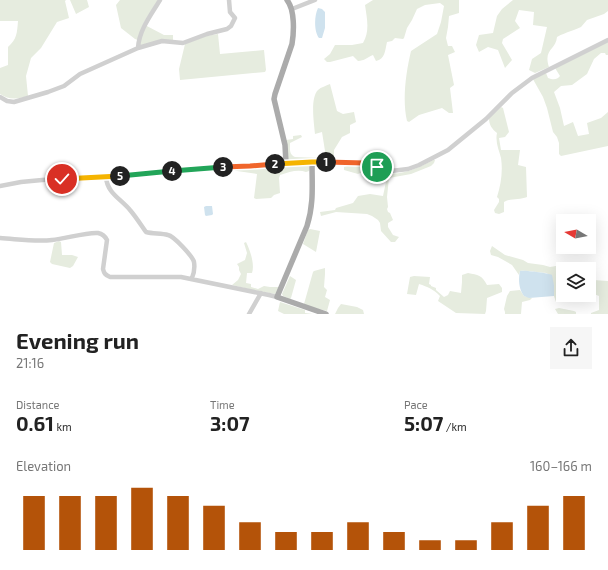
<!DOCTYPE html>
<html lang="en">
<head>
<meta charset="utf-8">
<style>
	:root { --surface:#fff; --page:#f6f6f6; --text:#222; --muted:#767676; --accent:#b45309 }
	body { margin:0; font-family:"Exo 2",sans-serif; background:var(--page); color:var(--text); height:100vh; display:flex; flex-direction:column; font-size:15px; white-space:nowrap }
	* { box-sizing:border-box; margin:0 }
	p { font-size:13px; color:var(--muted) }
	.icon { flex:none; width:22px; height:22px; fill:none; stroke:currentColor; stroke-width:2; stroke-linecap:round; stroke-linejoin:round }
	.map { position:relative; height:314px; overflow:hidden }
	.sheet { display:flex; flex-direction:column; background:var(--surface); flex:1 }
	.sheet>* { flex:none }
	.needle { width:26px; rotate:280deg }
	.controls { position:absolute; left:556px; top:214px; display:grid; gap:8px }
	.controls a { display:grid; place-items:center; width:40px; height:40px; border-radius:0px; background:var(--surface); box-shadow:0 4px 16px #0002; font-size:20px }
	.pin { position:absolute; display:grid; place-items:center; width:34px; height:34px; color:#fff; margin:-17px; border:2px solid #fff; border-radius:50%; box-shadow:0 1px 4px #0007 }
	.km { position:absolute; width:20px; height:20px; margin:-10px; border-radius:50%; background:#222; color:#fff; font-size:11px; line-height:20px; text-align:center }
	.round { display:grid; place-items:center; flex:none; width:42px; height:42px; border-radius:0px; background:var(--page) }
	.overview { display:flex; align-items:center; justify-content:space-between; height:68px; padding:0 16px }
	h1 { font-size:22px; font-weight:700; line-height:30px }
	.figures { display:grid; grid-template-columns:repeat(3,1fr); gap:6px; height:68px; padding:4px 16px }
	.figures div { display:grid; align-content:center }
	.figures b { font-size:20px; font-weight:700 }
	.figures small { font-size:11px; font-weight:400 }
	.figures p { font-size:11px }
	.chart { height:112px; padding:8px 16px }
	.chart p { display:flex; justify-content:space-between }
	.chart svg { width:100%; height:72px; margin-top:4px; stroke:var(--accent); stroke-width:6 }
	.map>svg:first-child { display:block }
	.green { fill:#e6ecdf }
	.water { fill:#cfe2ee }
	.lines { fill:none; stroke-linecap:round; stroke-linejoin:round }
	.minor { stroke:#d0d0d0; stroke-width:4.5 }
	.major { stroke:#ababab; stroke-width:5.5 }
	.split-1-casing { stroke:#fff; stroke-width:8 }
	.split-2-casing { stroke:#fff; stroke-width:8 }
	.split-3-casing { stroke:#fff; stroke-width:8 }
	.split-4-casing { stroke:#fff; stroke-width:8 }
	.split-5-casing { stroke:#fff; stroke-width:8 }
	.split-6-casing { stroke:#fff; stroke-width:8 }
	.split-1 { stroke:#f0652b; stroke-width:5 }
	.split-2 { stroke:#f5b400; stroke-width:5 }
	.split-3 { stroke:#f0652b; stroke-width:5 }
	.split-4 { stroke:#22a559; stroke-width:5 }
	.split-5 { stroke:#22a559; stroke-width:5 }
	.split-6 { stroke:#f5b400; stroke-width:5 }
</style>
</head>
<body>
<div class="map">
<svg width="608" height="314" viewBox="0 0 608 314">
	<rect width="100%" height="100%" fill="#fff"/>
	<!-- green -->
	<path class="green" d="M 0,0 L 66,0 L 65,1 L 69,18 L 57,22 L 41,48 L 31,58 L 26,76 L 28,96 C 18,99 9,100 0,94 L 0,68 L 8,65 L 8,47 C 17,39 17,33 18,21 L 0,21 Z
		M 70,0 L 87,0 L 89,7 L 76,14 Z
		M 120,0 L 158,0 L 143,24 L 164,35 L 173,35 L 173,40 L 140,46 L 140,41 L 135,39 L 121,28 L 116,5 Z
		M 373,0 L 459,0 L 459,13 L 449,16 L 448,27 L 446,38 L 448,46 L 452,46 L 455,52 L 448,55 L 454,85 L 450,88 L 453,113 L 449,113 L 442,108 L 419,115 L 409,122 L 407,121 C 402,100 406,72 411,51 L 437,34 L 441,22 L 444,6 L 440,3 L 425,5 L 417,9 L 412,20 L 407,28 L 404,38 L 403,39 L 395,38 L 392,41 L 387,42 C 385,51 385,59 376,61 L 373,55 C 368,57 364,61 358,61 L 353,56 L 330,62 L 327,62 L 324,59 L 330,54 L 335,45 L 352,45 L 363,43 C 370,31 367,19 365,5 Z
		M 513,0 L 608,0 L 608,11 L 604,14 L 587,20 L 581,27 C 578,28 575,30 571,31 C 566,33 562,34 557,37 C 556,50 543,49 549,67 L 535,73 L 529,70 L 532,59 L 541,53 L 547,27 L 533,25 L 534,12 L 519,10 L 515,21 L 520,28 L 503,39 L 502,43 L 512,60 L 505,68 L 498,50 L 488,47 L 479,52 L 476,45 L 479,35 L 493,33 L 497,16 L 502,9 Z
		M 218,34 L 220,54 L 264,50 L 266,70 L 265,72 L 180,80 L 179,69 L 185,44 L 206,36 Z
		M 608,41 L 608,55 L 606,55 L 605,53 L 601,53 L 594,59 L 587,74 L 572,85 L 561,86 L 554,92 L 560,108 L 564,126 L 573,122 L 578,136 L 589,134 L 587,123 L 601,118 L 608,112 L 608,146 L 561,156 L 559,154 L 559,143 L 557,137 L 553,132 L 547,108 L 543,97 L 534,81 L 533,79 L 546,73 L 548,78 C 553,80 557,80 560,76 L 555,68 Z
		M 330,84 L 337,111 L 343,114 L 354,112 L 356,122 L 350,125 L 350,133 L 342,137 L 334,150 L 334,161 L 288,162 L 286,140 L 293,139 L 293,136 L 301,135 L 302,137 L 290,143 C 290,150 289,154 295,157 L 322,158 L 325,151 L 322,132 L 315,134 C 314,123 310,98 318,90 C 321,87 326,86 330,84 Z
		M 501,107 L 503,108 L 509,132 L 505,137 L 499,138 L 501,150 L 520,150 L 518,165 L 526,167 L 527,197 C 520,200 511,198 504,202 L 504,212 L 499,214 L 495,213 L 494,210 L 499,202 L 499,199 L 497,197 C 501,185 503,171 501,158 C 499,150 495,142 497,133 C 492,129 489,125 489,118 Z
		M 433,160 L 435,160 L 434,163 L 431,166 L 411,174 L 389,178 L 387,197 L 388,207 L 387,209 L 388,212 L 390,213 L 393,220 L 388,223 L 388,227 L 393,235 L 399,237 L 395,242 L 391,242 L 381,231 L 380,223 L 378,220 L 372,216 L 367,214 L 336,212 L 321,216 L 320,212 L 335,210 L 336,208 L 353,203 L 358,196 L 370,194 L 383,196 L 387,177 L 378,174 L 365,171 L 358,174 L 344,170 L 344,167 L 347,166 C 355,165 363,165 371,167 C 376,169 381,171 386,173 C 402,176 420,167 433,160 Z
		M 308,164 L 310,168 L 309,171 L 306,172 C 298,169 289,172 280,175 L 279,178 L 280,193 L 274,195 L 271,198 L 256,199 L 254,198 L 257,174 L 237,171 L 234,170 L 234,168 L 245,168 Z
		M 310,229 L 320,231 L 316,252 L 303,244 L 308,230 Z
		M 59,241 L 61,242 L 62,255 L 72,255 L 78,257 L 73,266 L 70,268 L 52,264 L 50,262 L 54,243 Z
		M 246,242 C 250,250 255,264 252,273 L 247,273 L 246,283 L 251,284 L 251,287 L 258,289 L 264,286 L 270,287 L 280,287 L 277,293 L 275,294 L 253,290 L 232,285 L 238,280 L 241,274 L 239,270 L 239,267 L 237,264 L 245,260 L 247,253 L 244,243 Z
		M 492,246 L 505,255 L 523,260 L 528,263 L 543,265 L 550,267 L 573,263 L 578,264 L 582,269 L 563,269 L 563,293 L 560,297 L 556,302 L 554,296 L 554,285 L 547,273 C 538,273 527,270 520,271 L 519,275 L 512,265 L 498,257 L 491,255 L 490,251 Z
		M 325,268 L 325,274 L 324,287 L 327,290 L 325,297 L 330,300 L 327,311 L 306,306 L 304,304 L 313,272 L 314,271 Z
		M 468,273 C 478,275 482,275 487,285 L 499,284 L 502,288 L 502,292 L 487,298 L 486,311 L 485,314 L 456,313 L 438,301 L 440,296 C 433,289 428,287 419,284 L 416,295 L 407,294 L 410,277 L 414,276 L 430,277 L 429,284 L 431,285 L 431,286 L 436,288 L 436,290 L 444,297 L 448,295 L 450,291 L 461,293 L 462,282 L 462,275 Z
		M 290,276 L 296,280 L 291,298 L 290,299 L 283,296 L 282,294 Z
		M 589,278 L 593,280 L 608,281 L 608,314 L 591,314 L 591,313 L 599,310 L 599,296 L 594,294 L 589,294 Z
		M 520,290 L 524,296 L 532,298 L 530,300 L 522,302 L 521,314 L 505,314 L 505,312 L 504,309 L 507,296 L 510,291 Z
		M 280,302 L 305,310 L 305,313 L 313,314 L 284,314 L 278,311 Z
		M 341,304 L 357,307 L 363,310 L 364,314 L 335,314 L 338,308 Z
		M 559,308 L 574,311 L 576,312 L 576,314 L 558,314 L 555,309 Z"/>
	<!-- water -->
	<path class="water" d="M 318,8 L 322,9 L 325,12 L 325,28 L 322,38 L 319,38 C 314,32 314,16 318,8 Z
		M 206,206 L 212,206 L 213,214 L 212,215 L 206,216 L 205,215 L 204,207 Z
		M 520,271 C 524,270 548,273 552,275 L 554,285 L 554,296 L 529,298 L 524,296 C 519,290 518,279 520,271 Z"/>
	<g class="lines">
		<!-- minor -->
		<path class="minor" d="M 292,9 L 315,0
			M 138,48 C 139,30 151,15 160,0
			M 0,97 L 7,101 L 14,102 L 48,92 L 64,86 L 80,74 L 138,48 L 162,41 L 183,43 L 207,34 L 227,29 L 231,26 L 235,18 L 230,12 L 229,0
			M 312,162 L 365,163 L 391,171 L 408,169 L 419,165 L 448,150 L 486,119 L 512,93 L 532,78 L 608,40
			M 106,177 C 107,193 121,199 130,210 C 136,217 141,225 146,232 C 153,234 161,233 168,235 C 174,236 193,257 194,262 C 195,268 194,273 192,278
			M 0,186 L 21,182 L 42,180 L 129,176 L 214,167 L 250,167 L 286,163
			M 0,238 C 17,239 35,242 52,240 C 65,239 86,232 98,233 C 103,234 105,236 107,240 L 103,269 C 104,273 105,275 110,277 L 181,277 L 269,295 L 277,297
			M 249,314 L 261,293"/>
		<!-- major -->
		<path class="major" d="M 287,0 C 295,10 294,32 292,44 L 275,94 L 274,99 L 285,145 L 286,163 L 312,162 C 312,185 314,204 307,226 L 277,297 L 326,314"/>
	</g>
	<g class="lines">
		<!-- split-1 casing -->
		<g class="split-1-casing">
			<path id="split-1" d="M 326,162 L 365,163 L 377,167"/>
		</g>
		<!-- split-2 casing -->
		<g class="split-2-casing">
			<path id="split-2" d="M 275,164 L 312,162 L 326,162"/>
		</g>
		<!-- split-3 casing -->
		<g class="split-3-casing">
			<path id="split-3" d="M 223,167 L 250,166 L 275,164"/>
		</g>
		<!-- split-4 casing -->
		<g class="split-4-casing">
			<path id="split-4" d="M 172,171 L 223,167"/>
		</g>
		<!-- split-5 casing -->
		<g class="split-5-casing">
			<path id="split-5" d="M 120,176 L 172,171"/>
		</g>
		<!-- split-6 casing -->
		<g class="split-6-casing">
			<path id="split-6" d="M 62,179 L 120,176"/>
		</g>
		<!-- split-1 -->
		<use href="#split-1" class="split-1"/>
		<!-- split-2 -->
		<use href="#split-2" class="split-2"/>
		<!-- split-3 -->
		<use href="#split-3" class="split-3"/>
		<!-- split-4 -->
		<use href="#split-4" class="split-4"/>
		<!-- split-5 -->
		<use href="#split-5" class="split-5"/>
		<!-- split-6 -->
		<use href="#split-6" class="split-6"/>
	</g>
</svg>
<div class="controls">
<a><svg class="needle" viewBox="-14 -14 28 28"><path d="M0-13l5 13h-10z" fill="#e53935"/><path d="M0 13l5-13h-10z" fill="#767676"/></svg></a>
<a><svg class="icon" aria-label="layers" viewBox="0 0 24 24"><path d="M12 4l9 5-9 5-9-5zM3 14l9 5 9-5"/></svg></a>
</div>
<div class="pin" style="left:377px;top:167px;background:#1e9e55"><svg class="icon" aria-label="arrive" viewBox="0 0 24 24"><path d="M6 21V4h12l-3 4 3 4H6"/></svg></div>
<div class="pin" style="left:62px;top:179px;background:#d93025"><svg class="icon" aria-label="check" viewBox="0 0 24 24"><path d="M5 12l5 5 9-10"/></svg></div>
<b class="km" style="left:326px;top:162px">1</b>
<b class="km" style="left:275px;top:164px">2</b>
<b class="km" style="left:223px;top:167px">3</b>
<b class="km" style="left:172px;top:171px">4</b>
<b class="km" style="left:120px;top:176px">5</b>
</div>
<section class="sheet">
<div class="overview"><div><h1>Evening run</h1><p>21:16</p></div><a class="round"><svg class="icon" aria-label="share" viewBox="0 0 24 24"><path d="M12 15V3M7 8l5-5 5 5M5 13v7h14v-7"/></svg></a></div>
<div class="figures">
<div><p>Distance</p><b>0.61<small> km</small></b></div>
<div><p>Time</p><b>3:07</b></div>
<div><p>Pace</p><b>5:07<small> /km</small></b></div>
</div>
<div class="chart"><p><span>Elevation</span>160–166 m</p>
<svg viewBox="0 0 160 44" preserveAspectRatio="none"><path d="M5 44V11M15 44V11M25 44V11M35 44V6M45 44V11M55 44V17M65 44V27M75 44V33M85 44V33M95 44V27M105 44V33M115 44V38M125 44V38M135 44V27M145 44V17M155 44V11"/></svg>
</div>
</section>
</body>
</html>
